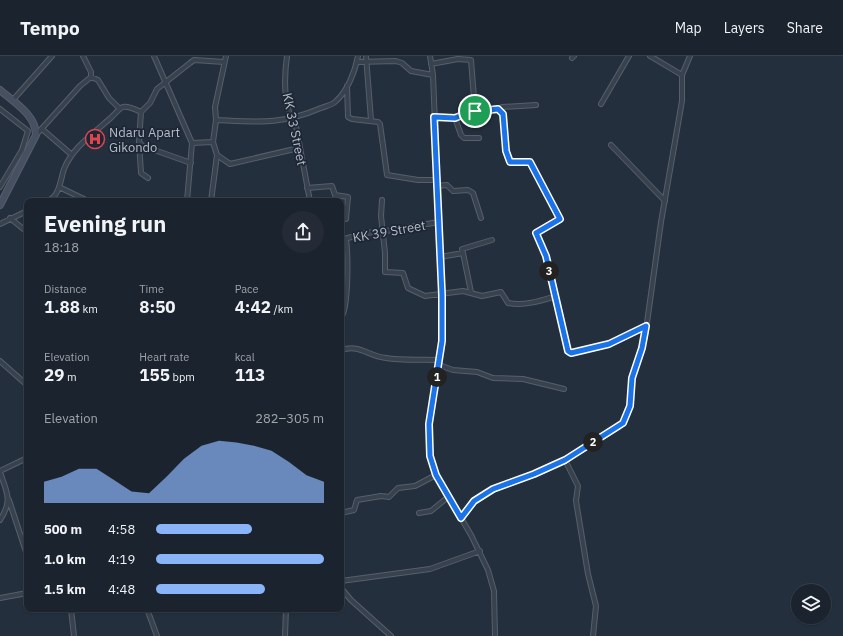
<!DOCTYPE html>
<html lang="en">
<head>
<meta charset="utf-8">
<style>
	:root { --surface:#1b232e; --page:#242b36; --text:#f1f3f6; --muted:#a0a4aa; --line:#39404a; --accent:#8ab4f8 }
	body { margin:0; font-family:"IBM Plex Sans",sans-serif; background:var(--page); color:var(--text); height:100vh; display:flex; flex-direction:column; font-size:15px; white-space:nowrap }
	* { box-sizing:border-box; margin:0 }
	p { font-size:13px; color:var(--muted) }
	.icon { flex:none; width:22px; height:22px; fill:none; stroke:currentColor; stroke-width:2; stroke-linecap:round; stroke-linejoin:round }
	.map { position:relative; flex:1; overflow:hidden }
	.side { position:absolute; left:24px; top:142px; width:320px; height:414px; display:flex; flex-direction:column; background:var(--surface); border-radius:8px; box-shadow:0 1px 3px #0004,0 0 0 1px var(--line) }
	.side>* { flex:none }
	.fabs { position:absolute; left:791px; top:528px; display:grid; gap:8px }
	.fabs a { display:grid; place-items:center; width:40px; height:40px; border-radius:50%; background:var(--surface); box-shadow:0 1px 3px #0004,0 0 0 1px var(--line); font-size:20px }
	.pin { position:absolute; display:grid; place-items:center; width:34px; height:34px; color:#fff; margin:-17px; border:2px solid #fff; border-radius:50%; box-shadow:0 1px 4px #0007 }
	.km { position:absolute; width:20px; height:20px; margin:-10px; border-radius:50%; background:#222; color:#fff; font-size:11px; line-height:20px; text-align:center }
	.round { display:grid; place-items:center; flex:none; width:42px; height:42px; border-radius:21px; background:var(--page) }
	.summary { display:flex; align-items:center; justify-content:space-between; height:68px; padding:0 20px }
	h1 { font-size:22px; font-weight:700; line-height:30px }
	.figures { display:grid; grid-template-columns:repeat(3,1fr); gap:6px; height:68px; padding:4px 20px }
	.figures div { display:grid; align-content:center }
	.figures b { font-size:17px; font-weight:700 }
	.figures small { font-size:11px; font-weight:400 }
	.figures p { font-size:11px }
	.chart { height:112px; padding:8px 20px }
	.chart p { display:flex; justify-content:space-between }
	.chart svg { width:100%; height:72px; margin-top:4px; fill:var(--accent); opacity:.7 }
	ul { padding:0 20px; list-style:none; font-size:13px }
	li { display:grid; grid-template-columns:64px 48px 1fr; align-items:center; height:30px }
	li i { height:10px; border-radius:5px; background:var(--accent) }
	header { display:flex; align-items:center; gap:24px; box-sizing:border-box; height:56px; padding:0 20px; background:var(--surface); border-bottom:1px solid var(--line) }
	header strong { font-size:19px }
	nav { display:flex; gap:22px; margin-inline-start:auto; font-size:14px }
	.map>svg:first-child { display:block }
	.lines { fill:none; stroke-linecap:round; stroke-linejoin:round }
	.minor-casing { stroke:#565f6c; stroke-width:6 }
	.secondary-casing { stroke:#565f6c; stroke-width:8 }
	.minor { stroke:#38414e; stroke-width:4 }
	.secondary { stroke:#465061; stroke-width:6 }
	.route-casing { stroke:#fff; stroke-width:8 }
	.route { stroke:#1a73e8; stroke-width:5 }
	.labels { text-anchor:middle; stroke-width:3.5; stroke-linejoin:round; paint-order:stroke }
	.street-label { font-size:13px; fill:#b4bcc9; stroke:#1d2633 }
	.poi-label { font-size:13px; fill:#b4bcc9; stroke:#1d2633; text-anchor:start }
</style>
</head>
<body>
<header>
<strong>Tempo</strong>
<nav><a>Map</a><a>Layers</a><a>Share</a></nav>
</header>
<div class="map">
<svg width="843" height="580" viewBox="0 0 843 580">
	<rect width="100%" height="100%" fill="#242f3e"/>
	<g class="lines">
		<!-- minor casing -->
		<g class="minor-casing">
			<path id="minor" d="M 83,0 L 91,16 L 91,21 L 98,24 L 109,42 L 119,52
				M 154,0 L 192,87 L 187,145
				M 287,0 C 284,21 283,52 296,70 L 310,145
				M 366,0 L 371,64
				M 430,0 L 433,19 L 442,239 L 442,285 L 429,368 L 430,400 L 436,419 L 471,479 L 488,514 L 494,535 L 495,580
				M 650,0 L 682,19
				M 572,2 L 574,0
				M 357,6 L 396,5 L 402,7 L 411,15 L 433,19
				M 431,8 L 458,3 L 471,4 L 475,55
				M 347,30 L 348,61 L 352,63 L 378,66 L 380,68 L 387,119 L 418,124 L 436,124
				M 12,45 L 52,0
				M 601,48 L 629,0
				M 0,53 L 28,75 L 22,94 L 0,131
				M 501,54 L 502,51 L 536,49
				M 141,56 L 139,86 L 143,90 L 191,107
				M 434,61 L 455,62 L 475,55 L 501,54 L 503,58 L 506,95 L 510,106 L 526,106 L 532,109 L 560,163 L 536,177 L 546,200 L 569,297 L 609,288 L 646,271
				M 455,62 L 461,79 L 464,82 L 479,82
				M 216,64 C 259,66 281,69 321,52 C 326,50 332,49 335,46 C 347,36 355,16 358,0
				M 42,73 L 72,99
				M 36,79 L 80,30 L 91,21
				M 139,86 L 141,117 L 148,122
				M 213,86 L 217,99 L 230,108 L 299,92
				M 192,87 L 213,86 L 216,64 L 215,51 L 226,0
				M 611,89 L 665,145
				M 436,130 L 447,129 L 453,135 L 468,134 L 473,137 L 481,162
				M 59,131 L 88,145
				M 307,132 L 332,130 L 335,139 L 348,141 L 346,163 L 341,163
				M 382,144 L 381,160 L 385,197 L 385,216 L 403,217 L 408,232 L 425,240 L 463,235 L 482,240 L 501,236 L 508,247 C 525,250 540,245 556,240
				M 48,145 C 60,139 60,125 64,113 C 72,93 90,80 106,66 C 123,53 117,45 141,56 L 150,47 L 157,33 L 190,7 L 194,4 L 224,6
				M 211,145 L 217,99
				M 10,162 L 27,176
				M 0,168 L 27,155
				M 341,184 L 365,177 L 395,174 L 438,166
				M 463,197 L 462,193 L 492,184
				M 440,201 L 463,197 L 471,236
				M 341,262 C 349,251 348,197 346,183
				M 341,294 C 361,288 367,300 386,302 C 404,305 422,303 439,304
				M 0,305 L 27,329
				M 439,309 L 453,314 L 477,316 L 493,322 L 523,323 L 564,333
				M 565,404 L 619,371 L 626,362 L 630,350 L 632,322 L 645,281 L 661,166 L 682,45 L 682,19 L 690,0
				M 0,415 L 27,402
				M 0,416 C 7,437 13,444 0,464
				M 9,444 L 27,499
				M 341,457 L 354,454 L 357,444 L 381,440 L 389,441 L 398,432 L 415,430 L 436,419
				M 419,457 L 431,455 L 448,441
				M 461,462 L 474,445 L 493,433 L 534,418 L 565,404 L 578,430 L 576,445 L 588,518 L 596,550 L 593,580
				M 341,525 L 430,513 L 480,495
				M 341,532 L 351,544 L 391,580
				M 0,542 L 27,537
				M 71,553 L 74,580
				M 147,553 L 157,580
				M 285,580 L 286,553"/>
		</g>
		<!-- secondary casing -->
		<g class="secondary-casing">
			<path id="secondary" d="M 0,34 C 14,46 36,59 36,79 L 0,149"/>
		</g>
		<!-- minor -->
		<use href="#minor" class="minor"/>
		<!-- secondary -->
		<use href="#secondary" class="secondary"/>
	</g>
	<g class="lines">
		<!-- route casing -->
		<g class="route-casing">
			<path id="route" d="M 498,53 L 503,58 L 506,95 L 510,106 L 530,106 L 560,163 L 536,177 L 546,200 L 568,295 L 571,297 L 609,288 L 646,270 L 642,292 L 632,322 L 630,350 L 623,367 L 565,404 L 534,418 L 493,433 L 474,445 L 461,462 L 436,419 L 430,400 L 429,368 L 442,285 L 442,239 L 434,61 L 455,62 L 470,56 Z"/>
		</g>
		<!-- route -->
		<use href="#route" class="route"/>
	</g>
	<!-- icons -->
	<defs>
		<g id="hospital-ring" transform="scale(1)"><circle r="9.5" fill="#1d2633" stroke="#e0444e" stroke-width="1.5"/><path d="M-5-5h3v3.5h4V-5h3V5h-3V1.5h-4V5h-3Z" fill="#e0444e"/></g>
	</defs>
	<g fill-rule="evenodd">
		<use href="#hospital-ring" x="95" y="83"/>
	</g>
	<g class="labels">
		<!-- street labels -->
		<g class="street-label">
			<text transform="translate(295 73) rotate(78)" y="5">KK 33 Street</text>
			<text transform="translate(389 175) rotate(-10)" y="5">KK 39 Street</text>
		</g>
		<!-- poi labels -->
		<g class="poi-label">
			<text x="109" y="81">Ndaru Apart<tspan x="109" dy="15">Gikondo</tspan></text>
		</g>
	</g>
</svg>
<div class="fabs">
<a><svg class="icon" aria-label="layers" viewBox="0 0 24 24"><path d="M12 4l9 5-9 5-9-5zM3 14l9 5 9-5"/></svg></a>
</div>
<div class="pin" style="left:475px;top:55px;background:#1e9e55"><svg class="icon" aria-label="arrive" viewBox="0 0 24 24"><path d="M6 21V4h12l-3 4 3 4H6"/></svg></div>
<b class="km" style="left:437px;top:321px">1</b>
<b class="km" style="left:593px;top:386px">2</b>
<b class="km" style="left:549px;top:215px">3</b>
<section class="side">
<div class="summary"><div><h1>Evening run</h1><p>18:18</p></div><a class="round"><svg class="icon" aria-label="share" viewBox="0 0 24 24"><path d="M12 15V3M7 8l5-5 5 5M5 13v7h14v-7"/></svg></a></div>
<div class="figures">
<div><p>Distance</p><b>1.88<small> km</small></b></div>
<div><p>Time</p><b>8:50</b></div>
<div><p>Pace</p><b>4:42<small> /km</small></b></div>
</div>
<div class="figures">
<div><p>Elevation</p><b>29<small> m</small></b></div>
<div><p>Heart rate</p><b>155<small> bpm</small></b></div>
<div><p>kcal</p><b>113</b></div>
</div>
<div class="chart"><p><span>Elevation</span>282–305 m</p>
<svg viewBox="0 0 160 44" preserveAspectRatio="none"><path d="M0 44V31L10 28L20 23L30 23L40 30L50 37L60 38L70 28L80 17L90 9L100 6L110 7L120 9L130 12L140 19L150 27L160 31V44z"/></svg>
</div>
<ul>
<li><b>500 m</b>4:58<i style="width:57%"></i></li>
<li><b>1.0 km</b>4:19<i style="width:100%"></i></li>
<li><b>1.5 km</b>4:48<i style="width:65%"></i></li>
</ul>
</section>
</div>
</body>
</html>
